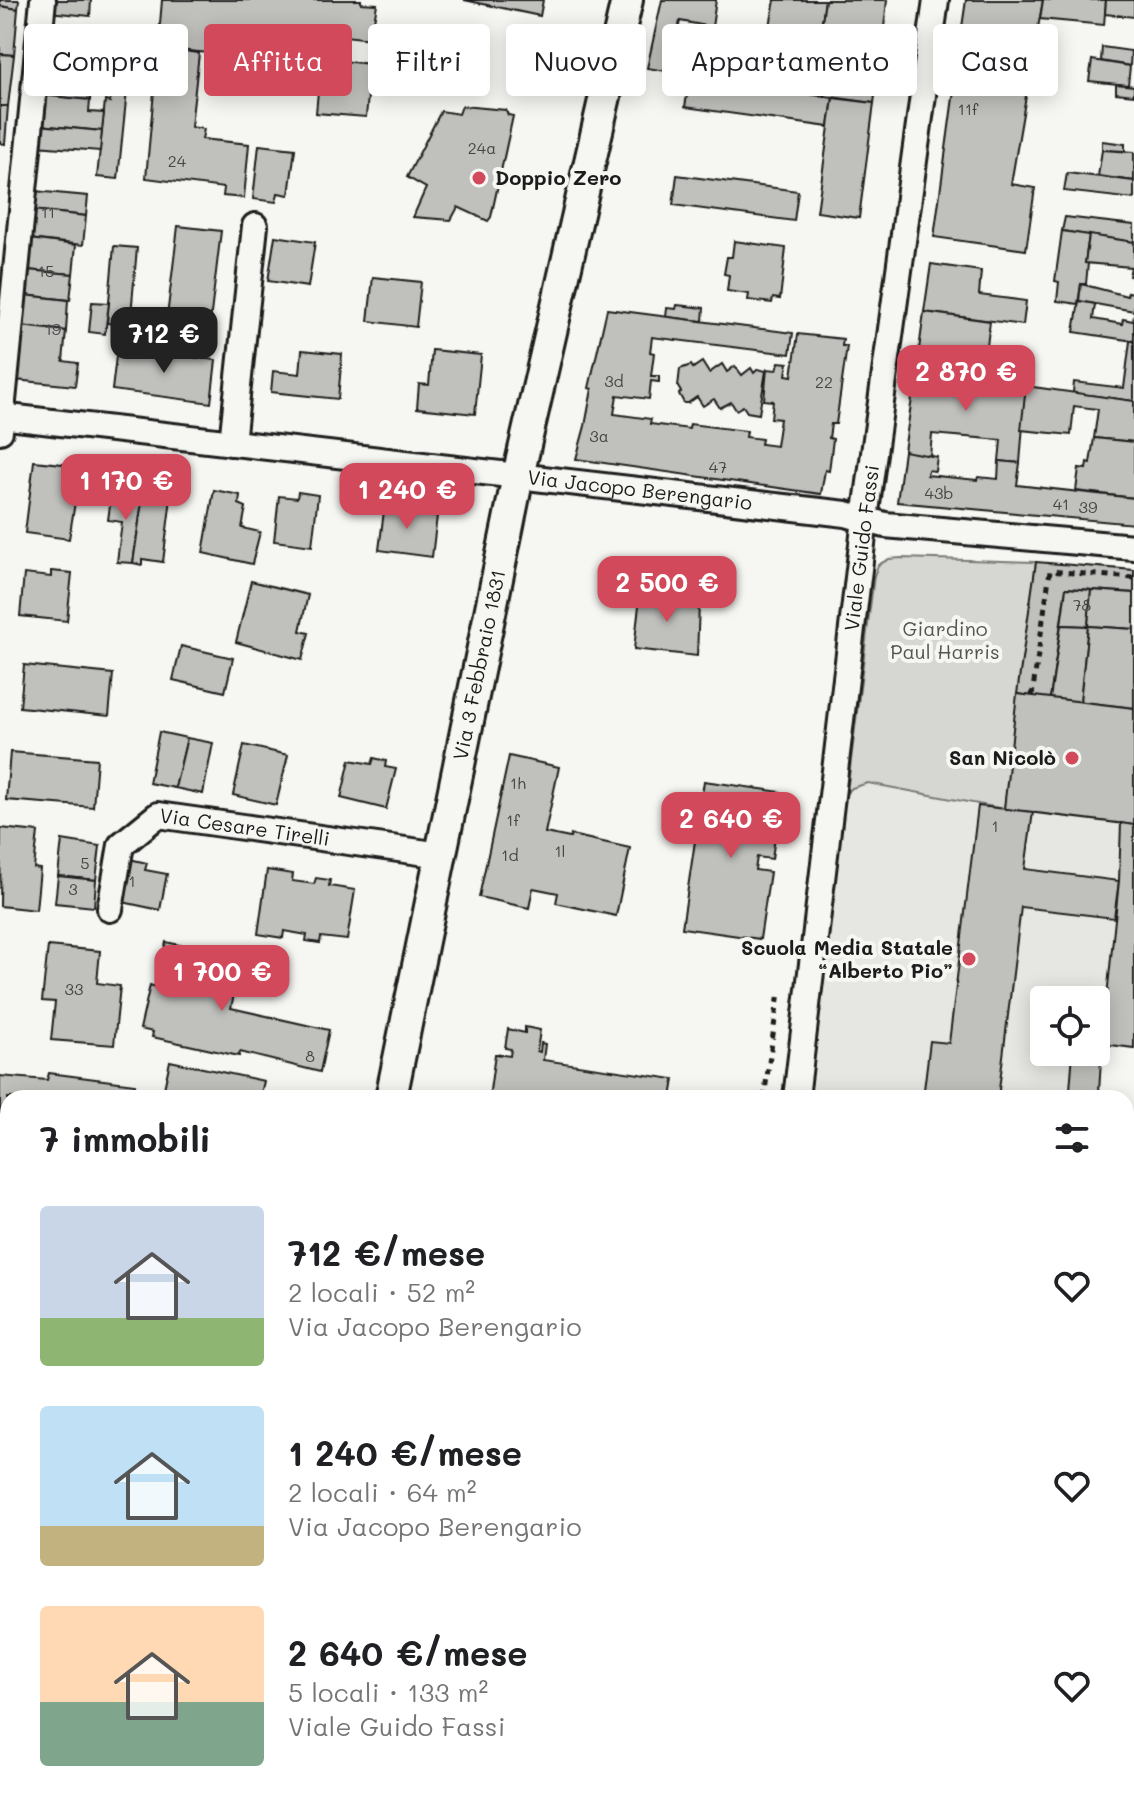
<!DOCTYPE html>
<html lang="it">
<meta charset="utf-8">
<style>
:root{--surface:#fff;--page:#f2f2f2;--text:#202124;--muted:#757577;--accent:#d1495b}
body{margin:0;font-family:Mali,sans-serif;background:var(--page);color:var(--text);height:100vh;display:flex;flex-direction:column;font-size:30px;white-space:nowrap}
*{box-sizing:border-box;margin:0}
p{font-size:26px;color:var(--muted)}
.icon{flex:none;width:44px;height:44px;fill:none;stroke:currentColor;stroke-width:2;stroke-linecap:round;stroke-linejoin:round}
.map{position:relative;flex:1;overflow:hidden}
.side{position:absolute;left:0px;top:1090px;width:1134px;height:714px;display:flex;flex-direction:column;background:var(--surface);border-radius:24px 24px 0 0;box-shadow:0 4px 20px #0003}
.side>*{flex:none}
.guide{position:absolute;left:24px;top:24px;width:1086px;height:72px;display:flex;gap:16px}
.buttons{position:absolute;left:1030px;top:986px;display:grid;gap:16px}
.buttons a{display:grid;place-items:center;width:80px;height:80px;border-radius:8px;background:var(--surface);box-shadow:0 4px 20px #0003;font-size:40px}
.price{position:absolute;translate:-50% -68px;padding:0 18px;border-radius:16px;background:var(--accent);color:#fff;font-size:26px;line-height:52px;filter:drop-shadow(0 2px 4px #0008)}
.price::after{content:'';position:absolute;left:50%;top:48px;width:24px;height:18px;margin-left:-12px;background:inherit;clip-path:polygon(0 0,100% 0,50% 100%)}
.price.selected{background:#222;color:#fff}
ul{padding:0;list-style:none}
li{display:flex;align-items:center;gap:24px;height:200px;padding:0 40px}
li span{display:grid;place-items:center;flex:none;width:224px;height:160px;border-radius:8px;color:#555}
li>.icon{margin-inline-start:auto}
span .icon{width:96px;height:96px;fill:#fffc;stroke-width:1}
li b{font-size:34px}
h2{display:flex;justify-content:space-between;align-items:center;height:96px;padding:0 40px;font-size:34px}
.chip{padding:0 28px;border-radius:8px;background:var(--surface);box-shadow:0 4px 20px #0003;font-size:28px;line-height:72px}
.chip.selected{background:var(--accent);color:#fff}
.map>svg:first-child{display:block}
.built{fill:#e6e6e2;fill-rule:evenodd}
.green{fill:#d6d6d2;stroke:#797977;stroke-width:2}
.building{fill:#c0c0bd;stroke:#1c1c1c;stroke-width:2}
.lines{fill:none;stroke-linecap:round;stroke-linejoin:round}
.minor-casing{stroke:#1c1c1c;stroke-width:30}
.tertiary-casing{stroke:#1c1c1c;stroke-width:36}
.path{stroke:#1c1c1c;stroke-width:5;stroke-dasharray:6 6;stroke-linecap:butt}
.minor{stroke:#f6f6f2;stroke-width:24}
.tertiary{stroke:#f6f6f2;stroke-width:30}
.poi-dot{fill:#d1495b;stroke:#f6f6f2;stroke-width:3}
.labels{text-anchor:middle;stroke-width:8;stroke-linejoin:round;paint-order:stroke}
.number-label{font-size:16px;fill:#454544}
.poi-label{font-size:20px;font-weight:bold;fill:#1c1c1c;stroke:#f6f6f2;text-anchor:end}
.street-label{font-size:20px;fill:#1c1c1c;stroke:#f6f6f2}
.park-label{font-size:20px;fill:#545453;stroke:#f6f6f2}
</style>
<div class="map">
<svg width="1134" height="1803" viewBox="0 0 1134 1803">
<rect width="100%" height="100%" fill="#f6f6f2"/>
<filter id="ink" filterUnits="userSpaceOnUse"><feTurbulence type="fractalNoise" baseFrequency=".0125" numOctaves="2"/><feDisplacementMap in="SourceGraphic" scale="16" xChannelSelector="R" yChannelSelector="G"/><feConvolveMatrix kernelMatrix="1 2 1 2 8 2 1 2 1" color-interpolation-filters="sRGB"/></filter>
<g filter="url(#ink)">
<!-- built -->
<path class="built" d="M868,783l110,23 143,17 -2,58 -23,217h-284l35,-305 5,-5zM1044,1000h52v52h-52z"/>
<!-- green -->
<g class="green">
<path d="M901,558l135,4 -32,247 -136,-26 -16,5 -5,5 27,-217 4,-11 11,-6z"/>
<path d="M1126,1216l8,1v187h-8z"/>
<path d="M1126,1626h8v177h-93v-7h85z"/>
<path d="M0,1741h8v55h717v7h-725z"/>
</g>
<!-- building -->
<g class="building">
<path d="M0,0h19l-1,9 -18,-3z"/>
<path d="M49,0h42l-1,16 -42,-4z"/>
<path d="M162,0h199v3l16,1 -6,35 -26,-3 -1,5 -16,-2 -1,9 -43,-5 2,-8 -63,-6 -4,25 -61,-6z"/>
<path d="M464,0h79l-3,16z"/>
<path d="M662,0h54l-4,27 -32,-6 -6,28 136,23 -1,11h7l1,-5 9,1 -2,17 -177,-28z"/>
<path d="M775,0h50l-4,29 -15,-2 -1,9 -36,-5z"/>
<path d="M825,0h62l-4,37 -62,-8z"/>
<path d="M966,0h77l-14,78 -7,-1 4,-27 -66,-9z"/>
<path d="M1043,0h63l-2,25 -64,-6z"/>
<path d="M1106,0h28v17l-29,-3z"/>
<path d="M0,6l18,3 -4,46 -14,-1z"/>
<path d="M825,29l58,8 -9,66 -50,-7 6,-46 -17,-2 2,-13 9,1z"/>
<path d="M395,31l38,5 5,8 -6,39 -44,-6z"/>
<path d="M46,33l50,5 -3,31 -50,-5z"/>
<path d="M116,40l16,1 -14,138 -21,-2 8,-76 5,1z"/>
<path d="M1102,47l29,4 -1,15 -29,-5z"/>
<path d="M158,48l41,5 -8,74 13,2 -2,10 47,5 -5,54 -21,-2 1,-8 -78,-10z"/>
<path d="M1034,52l14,2 -2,15 -15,-1z"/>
<path d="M0,54l14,1 -6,51h-8z"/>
<path d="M321,59l50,5 -5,53 -50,-4z"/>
<path d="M1092,60l38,6 -2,19 -39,-4z"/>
<path d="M43,64l50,5 -3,31 -50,-5z"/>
<path d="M957,68l72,10 -18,106 24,4 -9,62 -92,-13z"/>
<path d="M690,75l143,23 -4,29 -144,-20z"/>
<path d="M1116,84l18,2v9l-18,-2z"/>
<path d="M40,95l50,5 -1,12 15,1 -2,18 -64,-6z"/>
<path d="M833,98l41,5 -15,115 -42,-6z"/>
<path d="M0,106h8l-3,38 -5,-1z"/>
<path d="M462,106l44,4 2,5 5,1 -22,101 -3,4 -30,-14 -7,13 -38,-3 13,-29 -19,-11 34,-66 18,3z"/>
<path d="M38,125l64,6 -2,20 -64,-5z"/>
<path d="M1102,141l23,3v7l-23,-1z"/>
<path d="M259,145l36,4 -6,46 -11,-2 -2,9 -23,-3z"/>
<path d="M1102,150l32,2v29l-36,-5z"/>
<path d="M1067,173l67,8v18l-70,-8z"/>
<path d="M677,175l121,16 -4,30 -121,-16z"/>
<path d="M34,191l54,5 -2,20 -54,-6z"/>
<path d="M32,210l54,6 -3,29 -54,-6z"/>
<path d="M1065,217l69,8v17l-72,-11z"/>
<path d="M178,226l43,5 -12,99 -43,-5z"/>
<path d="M1062,231l27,4 -4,28h3l-2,21h-5l-3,20 -21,-3 2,-19 -4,-1z"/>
<path d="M1089,235l45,7v35l-5,-1 2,-9 -46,-4z"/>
<path d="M275,236l40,6 -7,45 -40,-6z"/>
<path d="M29,239l47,6 -3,29 -47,-4z"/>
<path d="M734,241l52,7 -6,51 -7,-1 -1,5 -24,-3 1,-6 -22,-3 2,-16 -5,-1 3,-17h5z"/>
<path d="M114,246l23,2 -7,78 -23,-3z"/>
<path d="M931,264l50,7 -2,24 47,6 -3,24 -99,-13z"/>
<path d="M26,270l47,4 -3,26 -46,-5z"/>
<path d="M373,277l48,5 -5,45 -48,-6z"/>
<path d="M1081,284l46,12 1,-4 6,1v18l-55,-10z"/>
<path d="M24,295l44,5 -2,31 -46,-5z"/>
<path d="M1079,301l16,3 -2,15 29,5 1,-5 10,2 1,-7v27l-60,-9z"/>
<path d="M92,302l17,1 -4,31 -16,-2z"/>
<path d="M677,305l27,3 -1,13 -37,-4 1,-9 9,1z"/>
<path d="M607,309l186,24 -3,21 -138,-17 -2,15 4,1 -3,23h8v6l-8,-1 -2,18 -32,-4 -3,19 37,5 -1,5 39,5 1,-5 57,7 -1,6 16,2 -1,5 15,2 4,-27 -9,-1 2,-17 -9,-1 3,-31 10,1 2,-8 9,1 -2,12 6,1 6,-42 45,5 -1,7h5l-11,78h-5l-2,14 4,1 -4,32 -4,-1 -4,24 -245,-35 9,-33 7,-37 -3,-1z"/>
<path d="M924,312l66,9 -4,33 -12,-2 -3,27 -55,-7z"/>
<path d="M20,326l46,5 -3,30 15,2 -3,23 -60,-6z"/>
<path d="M1130,341h4v60l-61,-8 1,-11 50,6z"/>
<path d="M117,348l99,12 -5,43 -99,-13z"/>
<path d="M302,350l40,4 -4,45 -67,-7 2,-21 27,3z"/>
<path d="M432,350l49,5 -6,59 -58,-6 2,-24 10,1z"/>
<path d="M702,362l7,11 13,-9 5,8 8,-6 7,9 9,-7 3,5 4,-4 8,2 -7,43 -12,-2 -4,-6 -7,4 -5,-8 -11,6 -6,-9 -11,7 -6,-9 -9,6h-4l-5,-9 2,-2 -3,-5 2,-18 11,-4 2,3z"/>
<path d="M916,372l110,14 -6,77 -21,-2 2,-21 -69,-6 -2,22 -23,-2 -3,-3z"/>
<path d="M1026,386l108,15v41l-40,-4 4,-29 -24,-3 -3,29 -50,-5z"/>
<path d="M1094,438l40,4v56l-58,-7 3,-23 7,1 1,-7 3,1z"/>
<path d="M904,451l33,6 -2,14 -7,-1 -1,5 50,5 1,-3 20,2 1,-18 21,2 -3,22 117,13v26l-237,-22z"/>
<path d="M34,461l47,5 -12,73 -44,-6z"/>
<path d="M214,490l26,5 -1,9 7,3 -4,21 18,4 -8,32 -49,-11z"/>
<path d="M112,491l31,4 -10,68 -16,-1 5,-40 -14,-2z"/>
<path d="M298,492l20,3 -6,51 -38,-5 5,-45 18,2z"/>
<path d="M143,495l28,3 -8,64 -21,-3v6l-9,-2z"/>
<path d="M385,503l31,4 -1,7 22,2 -5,41 -53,-7z"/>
<path d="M1036,562l98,8v23l-68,-5 -16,111 -33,-5z"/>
<path d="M51,571l21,2 -5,48 -47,-5 4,-42 27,3z"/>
<path d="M251,581l57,14 -8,36 9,2 -7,27 -66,-18z"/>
<path d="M641,588l35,5 -1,8 24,3 -2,52 -63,-7z"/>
<path d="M1066,588l25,2 -3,36 -27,-1z"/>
<path d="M1091,590l43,3v36l-46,-3z"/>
<path d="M1061,625l27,1 -8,76 -30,-3z"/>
<path d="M1088,626l46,3v79l-54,-6z"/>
<path d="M181,646l52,12 -8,34 -52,-12z"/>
<path d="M24,665l89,9 -4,42 -89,-9z"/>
<path d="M1017,694l117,14v117l-130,-16z"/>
<path d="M159,732l28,6 -12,50 -26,-5z"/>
<path d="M187,738l26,5 -10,51 -28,-6z"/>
<path d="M244,745l44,10 -12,50 -43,-10z"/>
<path d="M10,752l87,7 -4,48 -87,-7z"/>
<path d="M509,756l50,11 -14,66 25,5 1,-3 59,13 -14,68 -60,-13 2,-10 -25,-5 -4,20 -50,-11z"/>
<path d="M374,758l12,3 -1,6 11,2 -10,40 -45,-11 9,-38 22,4z"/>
<path d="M704,781l77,11 -9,67 -15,-2 -2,13 15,2 -10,67 -78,-11z"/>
<path d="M978,806l55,6 -8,57 94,12 -5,37 -93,-11 -23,191h-75l7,-57 19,2z"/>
<path d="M1121,823l13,2v223l-32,-4 17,-163z"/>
<path d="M1,828l37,4 -4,36 6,1 -4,41 -36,-4z"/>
<path d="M62,840l38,6 -4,34 -38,-4z"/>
<path d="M125,858l22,5 -2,7 22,4 -7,36 -47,-10z"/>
<path d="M267,870l26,4 -1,7 22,3 2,-6 14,2 -1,6 26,4 -8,50 -26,-3 -1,6 -14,-2 1,-6 -23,-4 -1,7 -25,-4z"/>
<path d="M58,876l38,4 -2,27 -39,-4z"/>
<path d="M166,942l76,17 -11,49 98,22 -9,42 -80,-20 -1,4 -87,-19 1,-5 -13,-3 10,-44 6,2z"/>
<path d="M48,946l52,5 -3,32 23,3 -6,59 -63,-5 4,-38 -13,-1z"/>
<path d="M525,1027l15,3 -3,21 3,1 1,-9 4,1 -2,16 131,19 -3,19h-182l6,-44 15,2 1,-7 -6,-1 3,-19 17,4z"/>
<path d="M1096,1044h6l-3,48 -29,-2 3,-38h23z"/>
<path d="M170,1061l94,20 -4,17h-98z"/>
<path d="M49,1073l86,11 -2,14h-125v267l-8,-1v-288l47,4z"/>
<rect x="0" y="1759" width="8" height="20"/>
<rect x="833" y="1796" width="197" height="7"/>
</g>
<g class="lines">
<!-- minor casing -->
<g class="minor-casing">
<g id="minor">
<path id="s1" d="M0,416l846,98 39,11 249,22"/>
<path d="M0,431l43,-431"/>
<path d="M232,443l23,-217"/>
<path id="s2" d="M110,909l11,-64 37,-30 283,40"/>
<path id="s3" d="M796,1098l69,-579 71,-519"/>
<path d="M759,1796v7"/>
</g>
</g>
<!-- tertiary casing -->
<g class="tertiary-casing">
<g id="tertiary">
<path id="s4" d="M391,1098l127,-622 109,-476"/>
<path d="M0,1412h8"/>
<path d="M1126,1440h8"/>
</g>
</g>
<!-- path -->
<g class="path">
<path d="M1032,696l18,-125 84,7"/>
<path d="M764,1098l15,-106"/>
<path d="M607,1796l6,7"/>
<path d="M726,1803v-7"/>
<path d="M790,1803v-7"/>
<path d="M1050,1803v-7"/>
</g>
<!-- minor -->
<use href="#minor" class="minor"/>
<!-- tertiary -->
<use href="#tertiary" class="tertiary"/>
</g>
</g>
<!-- markers -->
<g class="poi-dot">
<circle cx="479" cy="178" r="8"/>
<circle cx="1072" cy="758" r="8"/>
<circle cx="969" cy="959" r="8"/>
</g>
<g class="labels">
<!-- number labels -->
<g class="number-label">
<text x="968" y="115">11f</text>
<text x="482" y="154">24a</text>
<text x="177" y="167">24</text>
<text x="48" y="218">11</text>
<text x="46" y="277">15</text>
<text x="53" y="335">19</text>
<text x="614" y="387">3d</text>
<text x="824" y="388">22</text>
<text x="599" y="442">3a</text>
<text x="718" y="473">47</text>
<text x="939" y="499">43b</text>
<text x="1061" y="510">41</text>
<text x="1088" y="513">39</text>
<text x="1082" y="611">78</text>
<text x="518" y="789">1h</text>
<text x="513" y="826">1f</text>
<text x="995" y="832">1</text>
<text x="560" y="857">1l</text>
<text x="510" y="861">1d</text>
<text x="85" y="869">5</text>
<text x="132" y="887">1</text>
<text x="73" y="895">3</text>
<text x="74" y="995">33</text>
<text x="310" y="1062">8</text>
</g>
<!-- poi labels -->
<g class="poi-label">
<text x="495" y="185" text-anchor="start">Doppio Zero</text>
<text x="1056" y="765">San Nicolò</text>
<text x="953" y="955">Scuola Media Statale<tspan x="953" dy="23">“Alberto Pio”</tspan></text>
</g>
<!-- street labels -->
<g class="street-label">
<text dy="7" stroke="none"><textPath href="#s1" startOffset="644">Via Jacopo Berengario</textPath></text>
<text dy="7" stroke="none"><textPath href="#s3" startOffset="554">Viale Guido Fassi</textPath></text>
<text dy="7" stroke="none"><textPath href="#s4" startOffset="442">Via 3 Febbraio 1831</textPath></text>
<text dy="7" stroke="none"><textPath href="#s2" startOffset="200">Via Cesare Tirelli</textPath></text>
</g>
<!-- park labels -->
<g class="park-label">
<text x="945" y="636">Giardino<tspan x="945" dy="23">Paul Harris</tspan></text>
</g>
</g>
</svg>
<div class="buttons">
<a><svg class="icon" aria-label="locate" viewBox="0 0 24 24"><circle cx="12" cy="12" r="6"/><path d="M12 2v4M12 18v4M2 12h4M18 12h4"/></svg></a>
</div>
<b class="price selected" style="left:164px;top:375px">712 €</b>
<b class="price" style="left:966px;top:413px">2 870 €</b>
<b class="price" style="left:126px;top:522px">1 170 €</b>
<b class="price" style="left:407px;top:531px">1 240 €</b>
<b class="price" style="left:667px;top:624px">2 500 €</b>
<b class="price" style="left:731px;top:860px">2 640 €</b>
<b class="price" style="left:222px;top:1013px">1 700 €</b>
<div class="guide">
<a class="chip">Compra</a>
<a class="chip selected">Affitta</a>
<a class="chip">Filtri</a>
<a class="chip">Nuovo</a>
<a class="chip">Appartamento</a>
<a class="chip">Casa</a>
</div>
<section class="side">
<h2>7 immobili<svg class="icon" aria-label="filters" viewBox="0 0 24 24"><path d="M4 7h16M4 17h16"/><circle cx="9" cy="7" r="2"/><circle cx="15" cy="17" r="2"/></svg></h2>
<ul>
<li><span style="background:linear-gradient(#c9d6e8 70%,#8fb573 0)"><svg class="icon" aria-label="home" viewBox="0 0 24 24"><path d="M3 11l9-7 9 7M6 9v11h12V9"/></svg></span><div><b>712 €/mese</b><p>2 locali · 52 m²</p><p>Via Jacopo Berengario</p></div><svg class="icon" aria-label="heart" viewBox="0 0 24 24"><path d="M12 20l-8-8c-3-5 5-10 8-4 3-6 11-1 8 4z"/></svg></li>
<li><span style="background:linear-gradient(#bfe0f5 75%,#c2b280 0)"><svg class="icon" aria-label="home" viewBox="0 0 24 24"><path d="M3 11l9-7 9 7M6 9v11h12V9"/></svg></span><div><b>1 240 €/mese</b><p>2 locali · 64 m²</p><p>Via Jacopo Berengario</p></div><svg class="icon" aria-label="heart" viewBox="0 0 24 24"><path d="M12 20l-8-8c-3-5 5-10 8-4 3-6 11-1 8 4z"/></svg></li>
<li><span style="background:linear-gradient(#ffd9b3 60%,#7fa58c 0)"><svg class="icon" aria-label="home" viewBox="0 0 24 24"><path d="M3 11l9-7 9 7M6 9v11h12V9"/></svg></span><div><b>2 640 €/mese</b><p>5 locali · 133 m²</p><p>Viale Guido Fassi</p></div><svg class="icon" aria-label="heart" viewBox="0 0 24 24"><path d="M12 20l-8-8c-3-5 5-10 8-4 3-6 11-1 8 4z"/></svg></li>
</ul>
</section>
</div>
